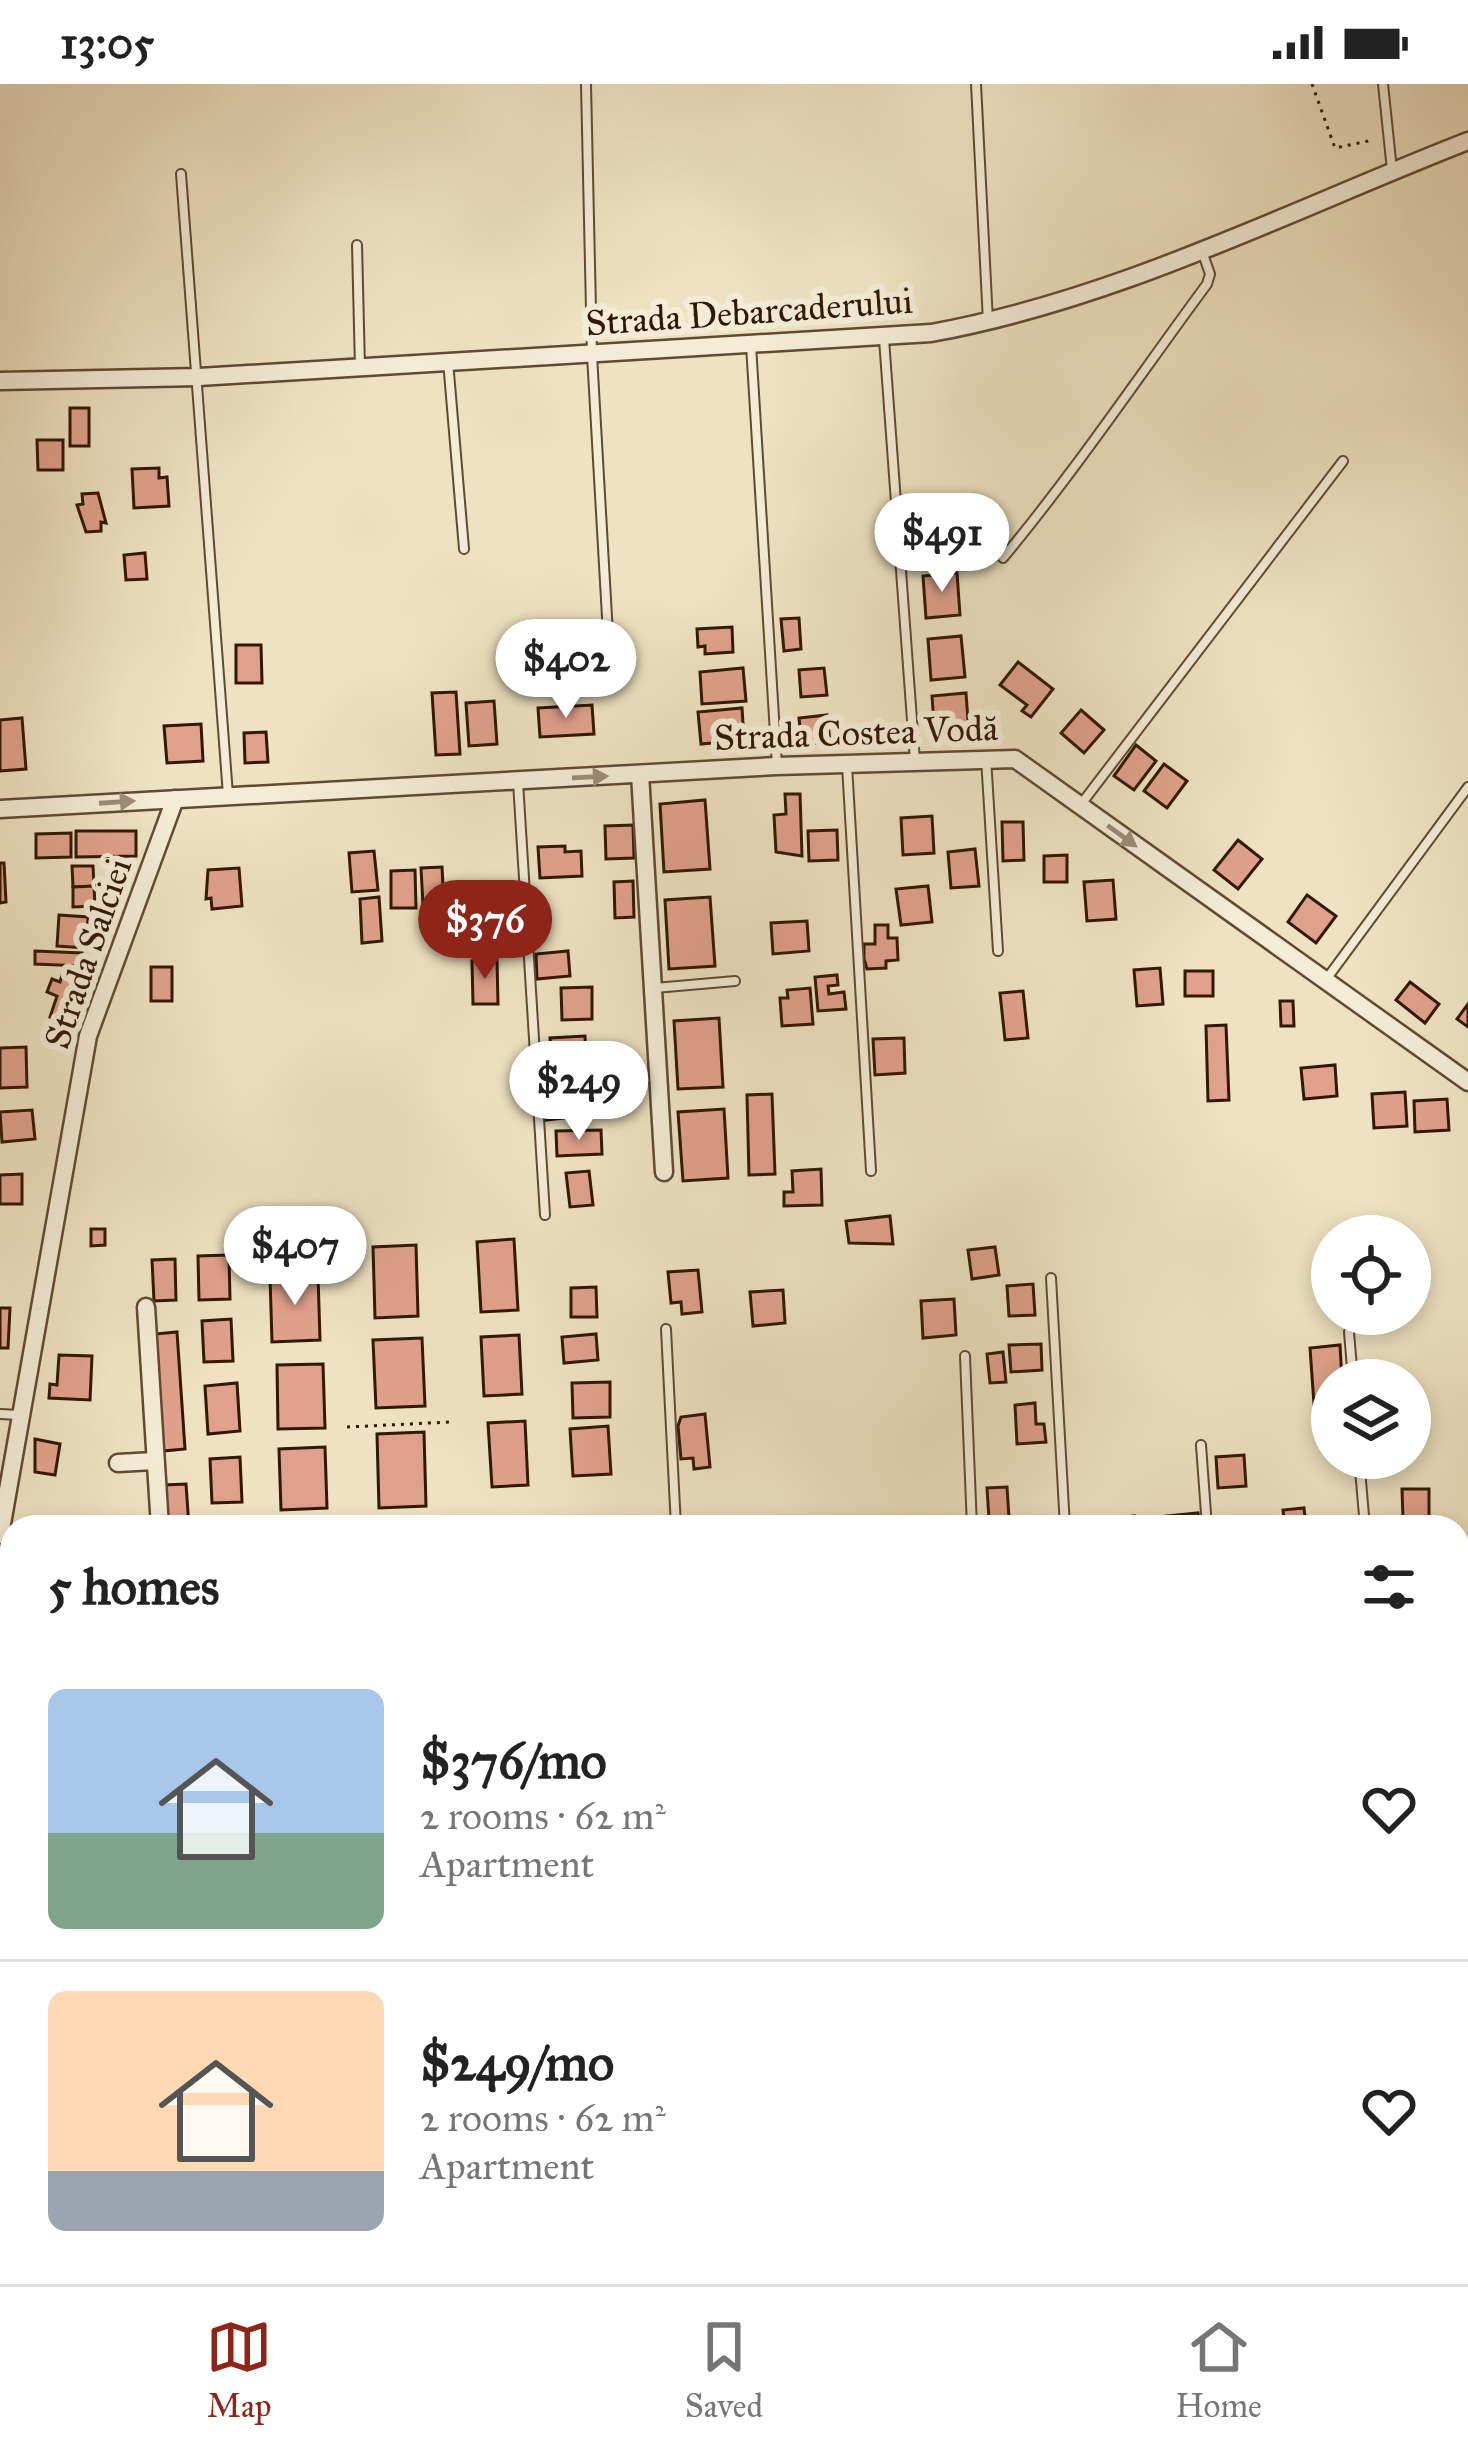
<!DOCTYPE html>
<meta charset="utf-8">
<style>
:root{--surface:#fff;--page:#f6f6f6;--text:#222;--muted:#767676;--line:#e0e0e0;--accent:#8f2418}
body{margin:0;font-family:"IM FELL Great Primer",serif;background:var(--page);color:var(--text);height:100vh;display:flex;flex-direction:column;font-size:45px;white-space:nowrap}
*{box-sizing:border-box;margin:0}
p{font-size:39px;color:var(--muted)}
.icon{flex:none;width:66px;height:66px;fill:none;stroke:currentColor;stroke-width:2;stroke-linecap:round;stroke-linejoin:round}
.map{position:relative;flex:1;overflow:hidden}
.side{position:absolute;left:0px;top:1431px;width:1470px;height:771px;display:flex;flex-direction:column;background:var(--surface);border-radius:36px 36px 0 0;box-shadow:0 6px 18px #0003}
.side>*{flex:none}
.controls{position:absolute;left:1311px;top:1131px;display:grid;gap:24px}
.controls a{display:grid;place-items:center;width:120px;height:120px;border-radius:50%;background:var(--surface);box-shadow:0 6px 18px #0003;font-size:60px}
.price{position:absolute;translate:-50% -102px;padding:0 27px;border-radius:42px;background:#fff;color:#222;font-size:39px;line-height:78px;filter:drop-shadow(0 3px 6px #0008)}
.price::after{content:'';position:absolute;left:50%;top:72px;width:36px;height:27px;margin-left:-18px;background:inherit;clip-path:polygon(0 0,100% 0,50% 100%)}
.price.selected{background:var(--accent);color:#fff}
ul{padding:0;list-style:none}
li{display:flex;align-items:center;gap:36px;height:300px;padding:0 48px}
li+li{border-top:3px solid var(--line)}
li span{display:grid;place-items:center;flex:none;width:336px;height:240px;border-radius:18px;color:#555}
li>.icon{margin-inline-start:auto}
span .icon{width:144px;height:144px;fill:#fffc;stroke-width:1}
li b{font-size:51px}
h2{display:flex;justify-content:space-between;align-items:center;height:144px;padding:0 48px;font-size:51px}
.status{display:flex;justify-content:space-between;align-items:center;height:84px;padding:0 60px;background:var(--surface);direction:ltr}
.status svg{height:33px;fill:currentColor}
.tabs{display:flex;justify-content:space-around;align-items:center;height:168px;border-top:3px solid var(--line);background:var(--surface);font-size:33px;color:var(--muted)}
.tabs a{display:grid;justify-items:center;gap:6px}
.tabs .selected{color:var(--accent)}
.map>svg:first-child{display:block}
.building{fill:#e0a18c;stroke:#321702;stroke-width:3}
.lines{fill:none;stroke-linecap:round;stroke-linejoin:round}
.lane-casing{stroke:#614a32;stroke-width:12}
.street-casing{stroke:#614a32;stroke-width:21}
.secondary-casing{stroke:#321702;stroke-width:28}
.path{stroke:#321702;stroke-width:3;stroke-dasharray:3 6;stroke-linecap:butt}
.lane{stroke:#f4ecd7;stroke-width:8}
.street{stroke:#f4ecd7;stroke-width:16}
.secondary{stroke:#f4ecd7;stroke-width:24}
.oneway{fill:#9d8c77}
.labels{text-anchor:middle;stroke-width:12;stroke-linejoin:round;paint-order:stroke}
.street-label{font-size:36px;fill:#321702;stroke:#f4ecd7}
</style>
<div class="status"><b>13:05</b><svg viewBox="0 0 49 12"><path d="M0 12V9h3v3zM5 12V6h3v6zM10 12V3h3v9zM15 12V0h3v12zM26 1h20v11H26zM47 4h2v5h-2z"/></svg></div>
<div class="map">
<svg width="1468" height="2200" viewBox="0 0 1468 2200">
<rect width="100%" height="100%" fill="#eee2c2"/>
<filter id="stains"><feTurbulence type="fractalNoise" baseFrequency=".00167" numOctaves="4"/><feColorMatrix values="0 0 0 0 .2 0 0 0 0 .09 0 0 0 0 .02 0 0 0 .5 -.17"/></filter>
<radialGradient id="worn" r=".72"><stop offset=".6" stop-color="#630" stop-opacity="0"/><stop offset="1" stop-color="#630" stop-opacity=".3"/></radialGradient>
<!-- building -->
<g class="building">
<rect x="70" y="324" width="19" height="38"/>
<path d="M37,356h26v30h-25z"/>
<path d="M159,384v10l8,-1 2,29 -35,2 -2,-39z"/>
<path d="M98,409l8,30 -5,-1v9l-15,1 -9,-27 6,-1 -1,-10z"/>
<path d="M145,469l2,26 -21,1 -2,-25z"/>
<path d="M957,489l3,42 -34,3 -3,-42z"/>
<path d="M799,534l2,31 -17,2 -3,-32z"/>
<path d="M732,543l1,25 -28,2v-8l-7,1 -1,-18z"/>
<path d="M961,552l4,41 -34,3 -3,-41z"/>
<path d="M236,561h25l1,38h-26z"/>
<path d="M1018,578l35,27 -22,28 -9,-6 5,-6 -27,-20z"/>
<path d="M743,584l3,33 -44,3 -2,-32z"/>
<path d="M824,584l3,27 -26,2 -2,-27z"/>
<path d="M456,608l4,62 -24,1 -4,-62z"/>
<path d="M966,609l3,42 -34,3 -3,-42z"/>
<path d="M494,617l3,43 -28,2 -3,-43z"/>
<path d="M592,621l2,29 -54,3 -2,-29z"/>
<path d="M742,624l2,32 -43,4 -3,-32z"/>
<path d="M1081,626l23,20 -20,23 -23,-20z"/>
<path d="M827,631l3,27 -28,3 -3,-27z"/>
<path d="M22,634l4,51 -26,2v-51z"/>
<path d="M201,640l2,37 -36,2 -3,-37z"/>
<path d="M266,648l2,30 -23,1 -1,-30z"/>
<path d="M1136,661l20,16 -22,29 -20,-14z"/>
<path d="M1164,680l23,17 -20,27 -23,-17z"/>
<path d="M785,710h15l2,62 -26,-4 -2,-37 12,-1z"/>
<path d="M705,716l5,69 -46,3 -4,-68z"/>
<path d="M932,732l2,37 -31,2 -2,-37z"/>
<path d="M1002,738h21l1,38 -21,1z"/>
<path d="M633,741l1,33 -28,1 -1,-33z"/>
<path d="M837,746l1,30 -29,1 -1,-30z"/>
<path d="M76,747h60v25l-60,1z"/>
<path d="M71,749v24l-35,1v-24z"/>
<path d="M1238,756l24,19 -24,30 -24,-19z"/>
<path d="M565,762v6l16,-1 1,25 -42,2 -2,-31z"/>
<path d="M975,765l4,37 -28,2 -3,-36z"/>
<path d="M374,767l4,39 -26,2 -3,-39z"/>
<path d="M1067,771v27h-23v-26z"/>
<path d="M0,779h4l2,39 -6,1z"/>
<path d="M72,782h21l1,20 -21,1z"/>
<path d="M442,783l2,37 -21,1 -2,-37z"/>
<path d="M239,784l3,38 -30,3 -1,-11 -5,1 2,-29z"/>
<path d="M415,786l1,38h-25v-37z"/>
<path d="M1113,796l3,39 -29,2 -3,-39z"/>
<path d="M633,797l1,36 -19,1 -1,-36z"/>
<path d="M94,802l1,20 -22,1v-20z"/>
<path d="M928,802l4,36 -31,3 -5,-36z"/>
<path d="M1307,811l29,21 -20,27 -28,-21z"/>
<path d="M379,813l3,44 -20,2 -2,-44z"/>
<path d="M710,813l5,69 -46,3 -4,-69z"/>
<path d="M59,831l29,2 -2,31 -29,-2z"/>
<path d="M807,837l2,30 -36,3 -2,-31z"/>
<path d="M875,841h13v13h9l1,22 -12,1v7l-19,1 -3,-10v-15h11z"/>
<path d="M35,867l47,2v13l-47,-2z"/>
<path d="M568,867l2,25 -33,3 -1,-25z"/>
<path d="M497,876l1,44h-25l-1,-43z"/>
<rect x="151" y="883" width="21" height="34"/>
<path d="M1160,884l3,36 -26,2 -3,-36z"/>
<rect x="1185" y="887" width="28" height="25"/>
<path d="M62,891l23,8 -14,42 -21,-8 7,-21 -10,-4 5,-13 8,3z"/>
<path d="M837,891l1,10 -10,1 1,8 15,-2 2,17 -28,2 -3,-34z"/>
<path d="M1410,898l29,22 -14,19 -29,-23z"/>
<path d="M592,903v32l-30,1 -1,-32z"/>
<path d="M810,904l3,36 -31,2 -2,-28h8l-1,-8z"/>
<path d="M1023,907l5,47 -23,2 -5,-47z"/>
<path d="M1280,917h13l1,25h-13z"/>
<path d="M1468,920v23l-11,-8z"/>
<path d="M719,934l4,69 -45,2 -4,-68z"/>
<path d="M1226,941l3,75 -21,1 -2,-75z"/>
<path d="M585,952l1,29 -34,2 -2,-29z"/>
<path d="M904,954l1,35 -30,2 -2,-36z"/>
<path d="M26,963l1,40 -27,1v-40z"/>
<path d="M1335,981l2,31 -33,3 -3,-31z"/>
<path d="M570,1005l3,28 -27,3 -3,-29z"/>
<path d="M1405,1008l2,34 -33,2 -2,-34z"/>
<path d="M772,1010l3,80 -26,1 -2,-80z"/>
<path d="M1447,1015l2,31 -34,2 -1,-31z"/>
<path d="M724,1025l4,69 -45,3 -5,-69z"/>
<path d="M32,1026l3,29 -33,3 -2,-30z"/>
<path d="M601,1046l1,24 -45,2 -1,-25z"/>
<path d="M821,1085l1,36 -38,1v-14h9l-1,-21z"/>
<path d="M589,1087l4,34 -23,2 -4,-34z"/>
<path d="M22,1090v30h-22v-29z"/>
<path d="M890,1132l3,28 -44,-1 -3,-22z"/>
<path d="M91,1145h14v16l-14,1z"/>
<path d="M514,1155l4,71 -37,2 -4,-70z"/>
<path d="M416,1161l2,71 -43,2 -2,-71z"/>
<path d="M995,1163l4,28 -27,4 -4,-29z"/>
<path d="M229,1171l1,44 -31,1 -1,-44z"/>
<path d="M175,1175l1,41 -22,1 -2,-41z"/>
<path d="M698,1186l4,42 -20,2 -1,-12 -10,1 -3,-31z"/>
<path d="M318,1191l2,65 -48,2 -2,-65z"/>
<path d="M1033,1200l2,31 -26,1 -2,-30z"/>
<path d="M596,1203l1,30h-26v-29z"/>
<path d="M783,1206l2,33 -32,3 -3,-34z"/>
<path d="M954,1215l2,36 -33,3 -2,-37z"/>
<path d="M0,1224h10l-2,40h-8z"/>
<path d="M231,1235l2,42 -29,1 -2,-41z"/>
<path d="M177,1248l8,117 -22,2 -8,-117z"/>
<path d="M596,1250l2,26 -34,3 -2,-26z"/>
<path d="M519,1251l3,59 -38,2 -3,-59z"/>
<path d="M422,1254l3,68 -49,2 -3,-68z"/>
<path d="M1041,1260l1,26 -31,2 -2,-27z"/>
<path d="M1340,1261l2,35h-10v22l-18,2 -4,-56z"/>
<path d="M1003,1268l3,30 -16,1 -3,-29z"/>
<path d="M59,1271l33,1 -2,44 -41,-2 1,-14 7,1z"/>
<path d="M323,1280l2,64 -47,1 -1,-64z"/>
<path d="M610,1298v35l-37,1 -1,-35z"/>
<path d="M237,1299l3,48 -32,3 -3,-48z"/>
<path d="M1035,1319l1,21h8l2,18 -29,2 -2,-39z"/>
<path d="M705,1330l5,53 -16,2 -1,-11 -12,1 -3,-33 3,-9z"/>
<path d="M525,1337l3,64 -36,2 -4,-64z"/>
<path d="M608,1342l3,48 -38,2 -3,-47z"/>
<path d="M424,1348l2,74 -47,2 -2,-74z"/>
<path d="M35,1355l25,5 -5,31 -20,-3z"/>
<path d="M325,1363l2,61 -46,2 -2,-61z"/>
<path d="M1244,1371l2,31 -28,2 -2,-31z"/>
<path d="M240,1373l2,45 -30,1 -2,-44z"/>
<path d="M186,1400l3,43h-22l-3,-42z"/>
<path d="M1007,1403l2,31 -20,1 -2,-31z"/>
<path d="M1402,1405h27v30h-26z"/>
<path d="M1304,1424l2,19h-21l-2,-17z"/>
<path d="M1198,1429l2,14h-33l-1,-11z"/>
<path d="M1134,1432l1,11h-27v-8z"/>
<path d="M1102,1435v8h-24v-6z"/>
<path d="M2,1634l10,2 -3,18 -9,-1z"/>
<path d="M0,1808l12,3 -4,33 -8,-2z"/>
<path d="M0,2151l12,3 -3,28 -9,-2z"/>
<path d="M284,2190h25l-2,10 -25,-2z"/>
<path d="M428,2190h13l43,9 -58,1z"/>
<path d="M505,2190l34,4 -1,6h-34z"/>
<path d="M722,2190h35l-2,10h-35z"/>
<path d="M773,2190h32l-2,10h-31z"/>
</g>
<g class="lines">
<!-- lane casing -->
<g class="lane-casing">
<g id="lane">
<path d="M586,0l6,271 17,297"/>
<path d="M976,0l12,238"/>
<path d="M1383,0l9,86"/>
<path d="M181,90l47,621"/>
<path d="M357,161l3,123"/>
<path d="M884,255l31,422"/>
<path d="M751,261l26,421"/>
<path d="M448,277l16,188"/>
<path d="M1003,474c73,-88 136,-182 204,-274l3,-10 -7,-20"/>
<path d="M986,674l12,193"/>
<path d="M847,681l24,406"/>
<path d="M518,698l27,433"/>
<path d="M1082,719l261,-342"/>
<path d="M1325,897l143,-194"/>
<path d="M655,904l80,-7"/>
<path d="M1051,1194l14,249"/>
<path d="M666,1245l10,198"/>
<path d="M1349,1248l4,48"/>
<path d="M965,1272l7,171"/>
<path d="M0,1330l19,1"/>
<path d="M1201,1361l6,82"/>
<path d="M1359,1374l6,69"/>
<path d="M1467,1972l1,-39"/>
<path d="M218,2200l2,-10"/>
<path d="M260,2200l2,-10"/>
<path d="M390,2200l2,-10"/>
<path d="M820,2200l2,-10"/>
<path d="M916,2200l3,-10"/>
<path d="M1024,2200l2,-10"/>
<path d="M1102,2200l2,-10"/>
<path d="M1187,2200l2,-10"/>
<path d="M1240,2200l1,-10"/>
</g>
</g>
<!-- street casing -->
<g class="street-casing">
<g id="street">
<path d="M0,297l199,-4 732,-44c188,-34 360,-123 537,-192"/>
<path d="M640,690l24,398"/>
<path d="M0,725l777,-43 238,-7 453,323"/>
<path d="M146,1223l14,220"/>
<path d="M118,1379l36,-2"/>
<path d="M0,1451l88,-499 87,-237"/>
<path d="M1458,1984l10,-12"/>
<path d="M1458,2098l10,2"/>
<path d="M1297,2190l32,10"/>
<path d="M34,2200l2,-10"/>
<path d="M561,2200l2,-10"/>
<path d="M708,2200l2,-10"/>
<path d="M1266,2200l9,-10"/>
</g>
</g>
<!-- secondary casing -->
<g class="secondary-casing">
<g id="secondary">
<path d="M1458,1504l10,-2"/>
<path d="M0,1608l12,-1"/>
</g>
</g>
<!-- path -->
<g class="path">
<path d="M1312,0l23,64 38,-8"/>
<path d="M347,1343l103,-5"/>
</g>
<!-- lane -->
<use href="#lane" class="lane"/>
<!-- street -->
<use href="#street" class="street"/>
<!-- secondary -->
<use href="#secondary" class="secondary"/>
</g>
<!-- one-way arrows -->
<defs><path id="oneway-solid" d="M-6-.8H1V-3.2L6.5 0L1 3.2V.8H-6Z" transform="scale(3)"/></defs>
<g class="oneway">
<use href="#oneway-solid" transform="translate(590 693) rotate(-3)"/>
<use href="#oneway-solid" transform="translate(117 718) rotate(-4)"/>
<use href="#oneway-solid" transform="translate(1122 752) rotate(36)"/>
</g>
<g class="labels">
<!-- street labels -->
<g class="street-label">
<text transform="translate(749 227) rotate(-4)" y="13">Strada Debarcaderului</text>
<text transform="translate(856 648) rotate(-2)" y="13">Strada Costea Vodă</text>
<text transform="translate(87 869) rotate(-71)" y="13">Strada Salciei</text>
</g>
</g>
<rect width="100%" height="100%" filter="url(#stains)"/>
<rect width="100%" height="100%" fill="url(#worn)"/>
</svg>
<div class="controls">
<a><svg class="icon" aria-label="locate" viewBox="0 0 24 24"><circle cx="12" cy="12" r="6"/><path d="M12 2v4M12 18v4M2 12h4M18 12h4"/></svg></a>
<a><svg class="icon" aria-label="layers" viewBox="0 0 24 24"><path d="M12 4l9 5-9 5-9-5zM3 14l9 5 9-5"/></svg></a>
</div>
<b class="price" style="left:942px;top:511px">$491</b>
<b class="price" style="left:566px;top:637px">$402</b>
<b class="price selected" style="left:485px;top:898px">$376</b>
<b class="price" style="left:579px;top:1059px">$249</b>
<b class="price" style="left:295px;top:1224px">$407</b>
<section class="side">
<h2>5 homes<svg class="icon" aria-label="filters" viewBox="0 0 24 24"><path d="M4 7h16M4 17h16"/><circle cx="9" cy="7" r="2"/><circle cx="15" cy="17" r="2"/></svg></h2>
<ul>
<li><span style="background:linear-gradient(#a9c7e8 60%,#7fa58c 0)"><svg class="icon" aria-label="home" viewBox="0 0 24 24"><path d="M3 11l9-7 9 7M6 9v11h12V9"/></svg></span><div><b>$376/mo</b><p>2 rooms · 62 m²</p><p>Apartment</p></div><svg class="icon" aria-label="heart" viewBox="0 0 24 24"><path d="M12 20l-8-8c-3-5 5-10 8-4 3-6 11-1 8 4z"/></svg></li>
<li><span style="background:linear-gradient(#ffd9b3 75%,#9aa5b1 0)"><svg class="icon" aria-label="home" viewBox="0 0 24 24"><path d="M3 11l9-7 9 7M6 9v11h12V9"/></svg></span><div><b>$249/mo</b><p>2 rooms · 62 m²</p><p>Apartment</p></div><svg class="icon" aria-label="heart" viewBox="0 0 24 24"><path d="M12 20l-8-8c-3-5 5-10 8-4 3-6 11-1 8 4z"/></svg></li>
</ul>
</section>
</div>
<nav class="tabs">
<a class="selected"><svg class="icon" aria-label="map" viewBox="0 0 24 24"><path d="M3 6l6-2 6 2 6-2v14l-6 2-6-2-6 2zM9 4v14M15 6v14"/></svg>Map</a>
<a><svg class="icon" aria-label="saved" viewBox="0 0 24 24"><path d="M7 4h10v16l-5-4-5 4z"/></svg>Saved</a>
<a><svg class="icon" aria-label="home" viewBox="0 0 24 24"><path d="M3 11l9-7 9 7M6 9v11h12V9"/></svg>Home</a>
</nav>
